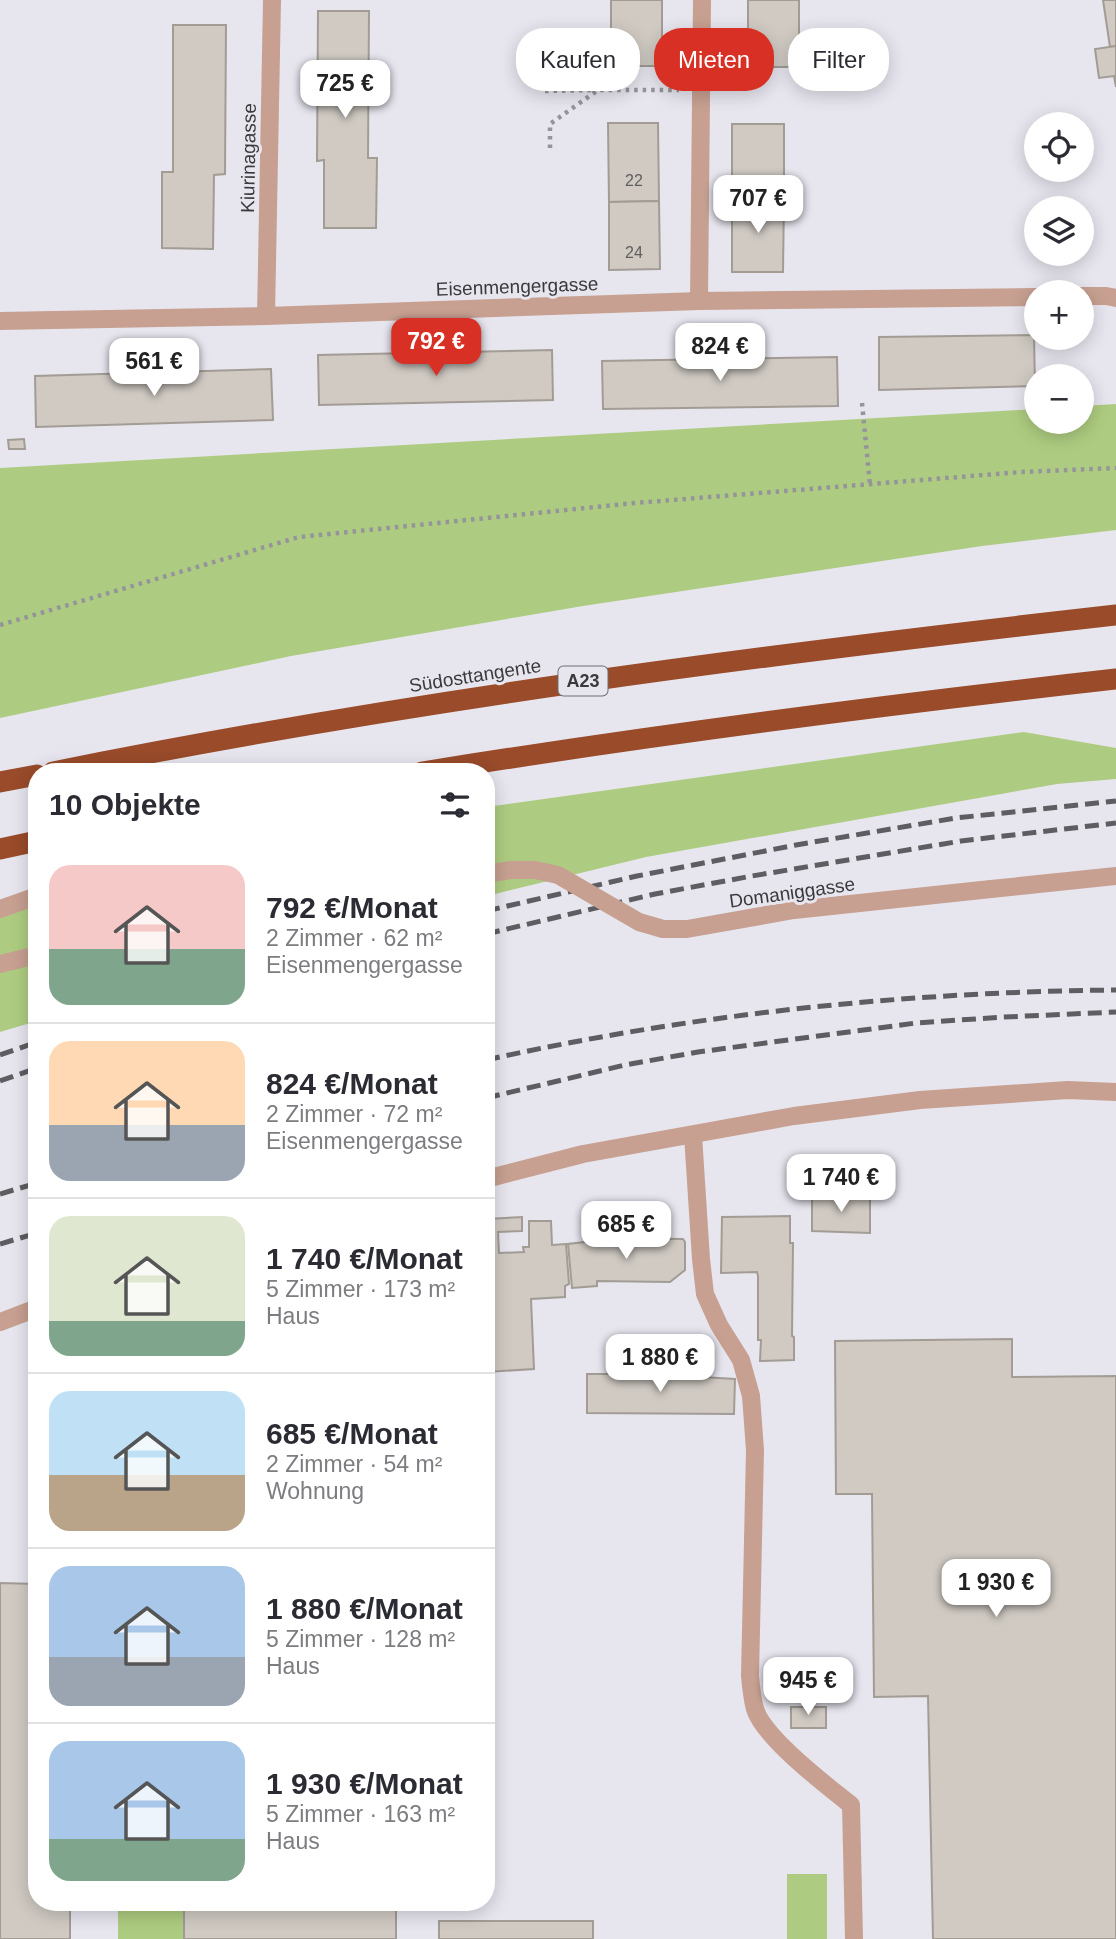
<!DOCTYPE html>
<html lang="de">
<meta charset="utf-8">
<style>
:root{--surface:#fff;--page:#f7f7f7;--text:#2b2b33;--muted:#7c7c81;--line:#e1e1e2;--accent:#d93025}
body{margin:0;font-family:Arial,sans-serif;background:var(--page);color:var(--text);height:100vh;display:flex;flex-direction:column;font-size:26px;white-space:nowrap}
*{box-sizing:border-box;margin:0}
p{font-size:23px;color:var(--muted)}
.icon{flex:none;width:38px;height:38px;fill:none;stroke:currentColor;stroke-width:2;stroke-linecap:round;stroke-linejoin:round}
.map{position:relative;flex:1;overflow:hidden}
.drawer{position:absolute;left:28px;top:763px;width:467px;height:1148px;display:flex;flex-direction:column;background:var(--surface);border-radius:28px;box-shadow:0 4px 18px #0003}
.drawer>*{flex:none}
.hud{position:absolute;left:516px;top:28px;width:494px;height:63px;display:flex;gap:14px}
.fabs{position:absolute;left:1024px;top:112px;display:grid;gap:14px}
.fabs a{display:grid;place-items:center;width:70px;height:70px;border-radius:50%;background:var(--surface);box-shadow:0 4px 18px #0003;font-size:35px}
.price{position:absolute;translate:-50% -60px;padding:0 16px;border-radius:14px;background:#fff;color:#222;font-size:23px;line-height:46px;filter:drop-shadow(0 2px 4px #0008)}
.price::after{content:'';position:absolute;left:50%;top:42px;width:21px;height:16px;margin-left:-10px;background:inherit;clip-path:polygon(0 0,100% 0,50% 100%)}
.price.current{background:var(--accent);color:#fff}
ul{padding:0;list-style:none}
li{display:flex;align-items:center;gap:21px;height:175px;padding:0 21px}
li+li{border-top:2px solid var(--line)}
li span{display:grid;place-items:center;flex:none;width:196px;height:140px;border-radius:21px;color:#555}
li>.icon{margin-inline-start:auto}
span .icon{width:84px;height:84px;fill:#fffc;stroke-width:1}
li b{font-size:30px}
h2{display:flex;justify-content:space-between;align-items:center;height:84px;padding:0 21px;font-size:30px}
.tag{padding:0 24px;border-radius:28px;background:var(--surface);box-shadow:0 4px 18px #0003;font-size:24px;line-height:63px}
.tag.current{background:var(--accent);color:#fff}
.map>svg:first-child{display:block}
.green{fill:#aecc81}
.building{fill:#d0cac3;stroke:#a29c95;stroke-width:2}
.lines{fill:none;stroke-linecap:round;stroke-linejoin:round}
.path{stroke:#95949a;stroke-width:4.5;stroke-dasharray:3.5 5;stroke-linecap:butt}
.minor{stroke:#c7a091;stroke-width:18}
.highway{stroke:#994b2a;stroke-width:21}
.rail{stroke:#5e5e62;stroke-width:5;stroke-dasharray:14 7;stroke-linecap:butt}
.minor-bridge{stroke:#c7a091;stroke-width:18}
.labels{text-anchor:middle;stroke-width:6;stroke-linejoin:round;paint-order:stroke}
.number-label{font-size:16px;fill:#605e5e}
.shield{fill:#e7e6ef;stroke:#6e6e72;stroke-width:2}
.shield-label{font-size:18px;font-weight:bold;fill:#3a3a3d}
.street-label{font-size:19px;fill:#3a3a3d;stroke:#e7e6ef}
</style>
<div class="map">
<svg width="1116" height="1939" viewBox="0 0 1116 1939">
<rect width="100%" height="100%" fill="#e7e6ef"/>
<!-- green -->
<g class="green">
<path d="M1116,404v126l-134,16 -399,60 -292,50 -291,62v-250l1036,-59v13h46v-16z"/>
<path d="M1024,732l92,16v31l-59,5 -411,73 -159,39 -1,-89z"/>
<path d="M37,903v118l-37,11v-126z"/>
<rect x="787" y="1874" width="40" height="65"/>
<rect x="118" y="1902" width="66" height="37"/>
</g>
<!-- building -->
<g class="building">
<rect x="611" y="0" width="51" height="66"/>
<rect x="748" y="0" width="51" height="67"/>
<path d="M1103,0h13v46l-6,1z"/>
<path d="M318,11h51l-1,147h9l-1,70h-52v-68l-7,1z"/>
<path d="M173,25h53l-1,149 -11,1 -1,74 -51,-1v-76h11z"/>
<path d="M1116,46v41l-2,-11 -15,2 -4,-29z"/>
<path d="M608,123h50l1,78 -50,1z"/>
<rect x="732" y="124" width="52" height="74"/>
<path d="M732,198h52l-1,74h-51z"/>
<path d="M659,201l1,68 -51,1v-68z"/>
<path d="M1034,335l1,51 -156,4v-53z"/>
<path d="M552,350l1,50 -234,5 -1,-50z"/>
<path d="M837,357l1,49 -235,3 -1,-48z"/>
<path d="M271,369l2,51 -237,7 -1,-51z"/>
<path d="M24,439l1,10h-16l-1,-9z"/>
<path d="M812,1196l58,1v36l-58,-2z"/>
<path d="M790,1216v27h3l-1,93 2,1v23l-34,1 1,-21h-3v-64l-1,-4 -36,1 1,-56z"/>
<path d="M522,1217v14l-24,1 1,21 25,-1 -1,-5h6v-26h22l1,24 14,-1 3,40 -4,2v11l-34,2 3,70 -48,3v-153z"/>
<path d="M597,1238l86,1 2,3v28l-15,12 -73,-1v5l-25,2 -4,-44 25,-3v-2z"/>
<path d="M1012,1339v38l104,-1v563h-183l-5,-243 -54,1 -2,-203h-36l-1,-153z"/>
<path d="M587,1374h114v3l34,2 -1,35 -147,-1z"/>
<path d="M0,1583l37,1v318h33v37h-70z"/>
<rect x="791" y="1707" width="35" height="21"/>
<rect x="184" y="1902" width="212" height="37"/>
<rect x="439" y="1921" width="154" height="18"/>
</g>
<g class="lines">
<!-- path -->
<g class="path">
<path d="M545,91l51,-1"/>
<path d="M550,148v-24l48,-34h81"/>
<path d="M862,403l8,82"/>
<path d="M0,625l299,-88 336,-34 386,-31 95,-4"/>
</g>
<!-- minor -->
<g class="minor">
<path d="M1082,296h24l10,2"/>
<path d="M699,301l3,-301"/>
<path d="M266,316l6,-316"/>
<path d="M0,321l266,-5 433,-15 337,-4"/>
<path d="M991,889l125,-13"/>
<path d="M0,909l37,-13"/>
<path d="M0,964l37,-9"/>
<path d="M693,1135l8,124 4,35 14,31 22,35 10,36 4,54 -5,226c1,11 2,22 5,33 9,29 71,76 96,96l3,134"/>
<path d="M486,1179l97,-25 211,-38 126,-16 148,-10 48,2"/>
<path d="M0,1322l37,-14"/>
</g>
<!-- highway -->
<g class="highway">
<path d="M53,772c352,-71 707,-117 1063,-157"/>
<path d="M422,772c230,-37 462,-67 694,-93"/>
<path d="M0,782l37,-7"/>
<path d="M0,849l37,-8"/>
</g>
<!-- rail -->
<g class="rail">
<path d="M486,911l151,-35 159,-31 160,-27 160,-17"/>
<path d="M486,934l169,-40 97,-18 209,-35 155,-18"/>
<path d="M0,1055l37,-13"/>
<path d="M486,1060c207,-46 419,-68 630,-70"/>
<path d="M0,1081l37,-13"/>
<path d="M486,1098l139,-33 73,-13 218,-29 88,-6 112,-5"/>
<path d="M0,1194l37,-11"/>
<path d="M0,1244l37,-11"/>
</g>
<!-- minor-bridge -->
<path class="minor-bridge" d="M486,874l25,-4h24l23,5 81,47 24,7h24l107,-19 197,-21"/>
</g>
<g class="labels">
<!-- number labels -->
<g class="number-label">
<text x="634" y="186">22</text>
<text x="634" y="258">24</text>
</g>
<!-- shield labels -->
<rect class="shield" x="558.5" y="666.5" width="49" height="29" rx="5"/>
<g class="shield-label">
<text x="583" y="687">A23</text>
</g>
<!-- street labels -->
<g class="street-label">
<text transform="translate(248 158) rotate(-89)" y="7">Kiurinagasse</text>
<text transform="translate(517 286) rotate(-2)" y="7">Eisenmengergasse</text>
<text transform="translate(475 675) rotate(-9)" y="7">Südosttangente</text>
<text transform="translate(792 892) rotate(-8)" y="7">Domaniggasse</text>
</g>
</g>
</svg>
<div class="fabs">
<a><svg class="icon" aria-label="locate" viewBox="0 0 24 24"><circle cx="12" cy="12" r="6"/><path d="M12 2v4M12 18v4M2 12h4M18 12h4"/></svg></a>
<a><svg class="icon" aria-label="layers" viewBox="0 0 24 24"><path d="M12 4l9 5-9 5-9-5zM3 14l9 5 9-5"/></svg></a>
<a>+</a>
<a>−</a>
</div>
<b class="price" style="left:345px;top:120px">725 €</b>
<b class="price" style="left:758px;top:235px">707 €</b>
<b class="price current" style="left:436px;top:378px">792 €</b>
<b class="price" style="left:720px;top:383px">824 €</b>
<b class="price" style="left:154px;top:398px">561 €</b>
<b class="price" style="left:841px;top:1214px">1 740 €</b>
<b class="price" style="left:626px;top:1261px">685 €</b>
<b class="price" style="left:660px;top:1394px">1 880 €</b>
<b class="price" style="left:996px;top:1619px">1 930 €</b>
<b class="price" style="left:808px;top:1717px">945 €</b>
<div class="hud">
<a class="tag">Kaufen</a>
<a class="tag current">Mieten</a>
<a class="tag">Filter</a>
</div>
<section class="drawer">
<h2>10 Objekte<svg class="icon" aria-label="filters" viewBox="0 0 24 24"><path d="M4 7h16M4 17h16"/><circle cx="9" cy="7" r="2"/><circle cx="15" cy="17" r="2"/></svg></h2>
<ul>
<li><span style="background:linear-gradient(#f6c9c9 60%,#7fa58c 0)"><svg class="icon" aria-label="home" viewBox="0 0 24 24"><path d="M3 11l9-7 9 7M6 9v11h12V9"/></svg></span><div><b>792 €/Monat</b><p>2 Zimmer · 62 m²</p><p>Eisenmengergasse</p></div></li>
<li><span style="background:linear-gradient(#ffd9b3 60%,#9aa5b1 0)"><svg class="icon" aria-label="home" viewBox="0 0 24 24"><path d="M3 11l9-7 9 7M6 9v11h12V9"/></svg></span><div><b>824 €/Monat</b><p>2 Zimmer · 72 m²</p><p>Eisenmengergasse</p></div></li>
<li><span style="background:linear-gradient(#dfe7d0 75%,#7fa58c 0)"><svg class="icon" aria-label="home" viewBox="0 0 24 24"><path d="M3 11l9-7 9 7M6 9v11h12V9"/></svg></span><div><b>1 740 €/Monat</b><p>5 Zimmer · 173 m²</p><p>Haus</p></div></li>
<li><span style="background:linear-gradient(#bfe0f5 60%,#b9a48a 0)"><svg class="icon" aria-label="home" viewBox="0 0 24 24"><path d="M3 11l9-7 9 7M6 9v11h12V9"/></svg></span><div><b>685 €/Monat</b><p>2 Zimmer · 54 m²</p><p>Wohnung</p></div></li>
<li><span style="background:linear-gradient(#a9c7e8 65%,#9aa5b1 0)"><svg class="icon" aria-label="home" viewBox="0 0 24 24"><path d="M3 11l9-7 9 7M6 9v11h12V9"/></svg></span><div><b>1 880 €/Monat</b><p>5 Zimmer · 128 m²</p><p>Haus</p></div></li>
<li><span style="background:linear-gradient(#a9c7e8 70%,#7fa58c 0)"><svg class="icon" aria-label="home" viewBox="0 0 24 24"><path d="M3 11l9-7 9 7M6 9v11h12V9"/></svg></span><div><b>1 930 €/Monat</b><p>5 Zimmer · 163 m²</p><p>Haus</p></div></li>
</ul>
</section>
</div>
